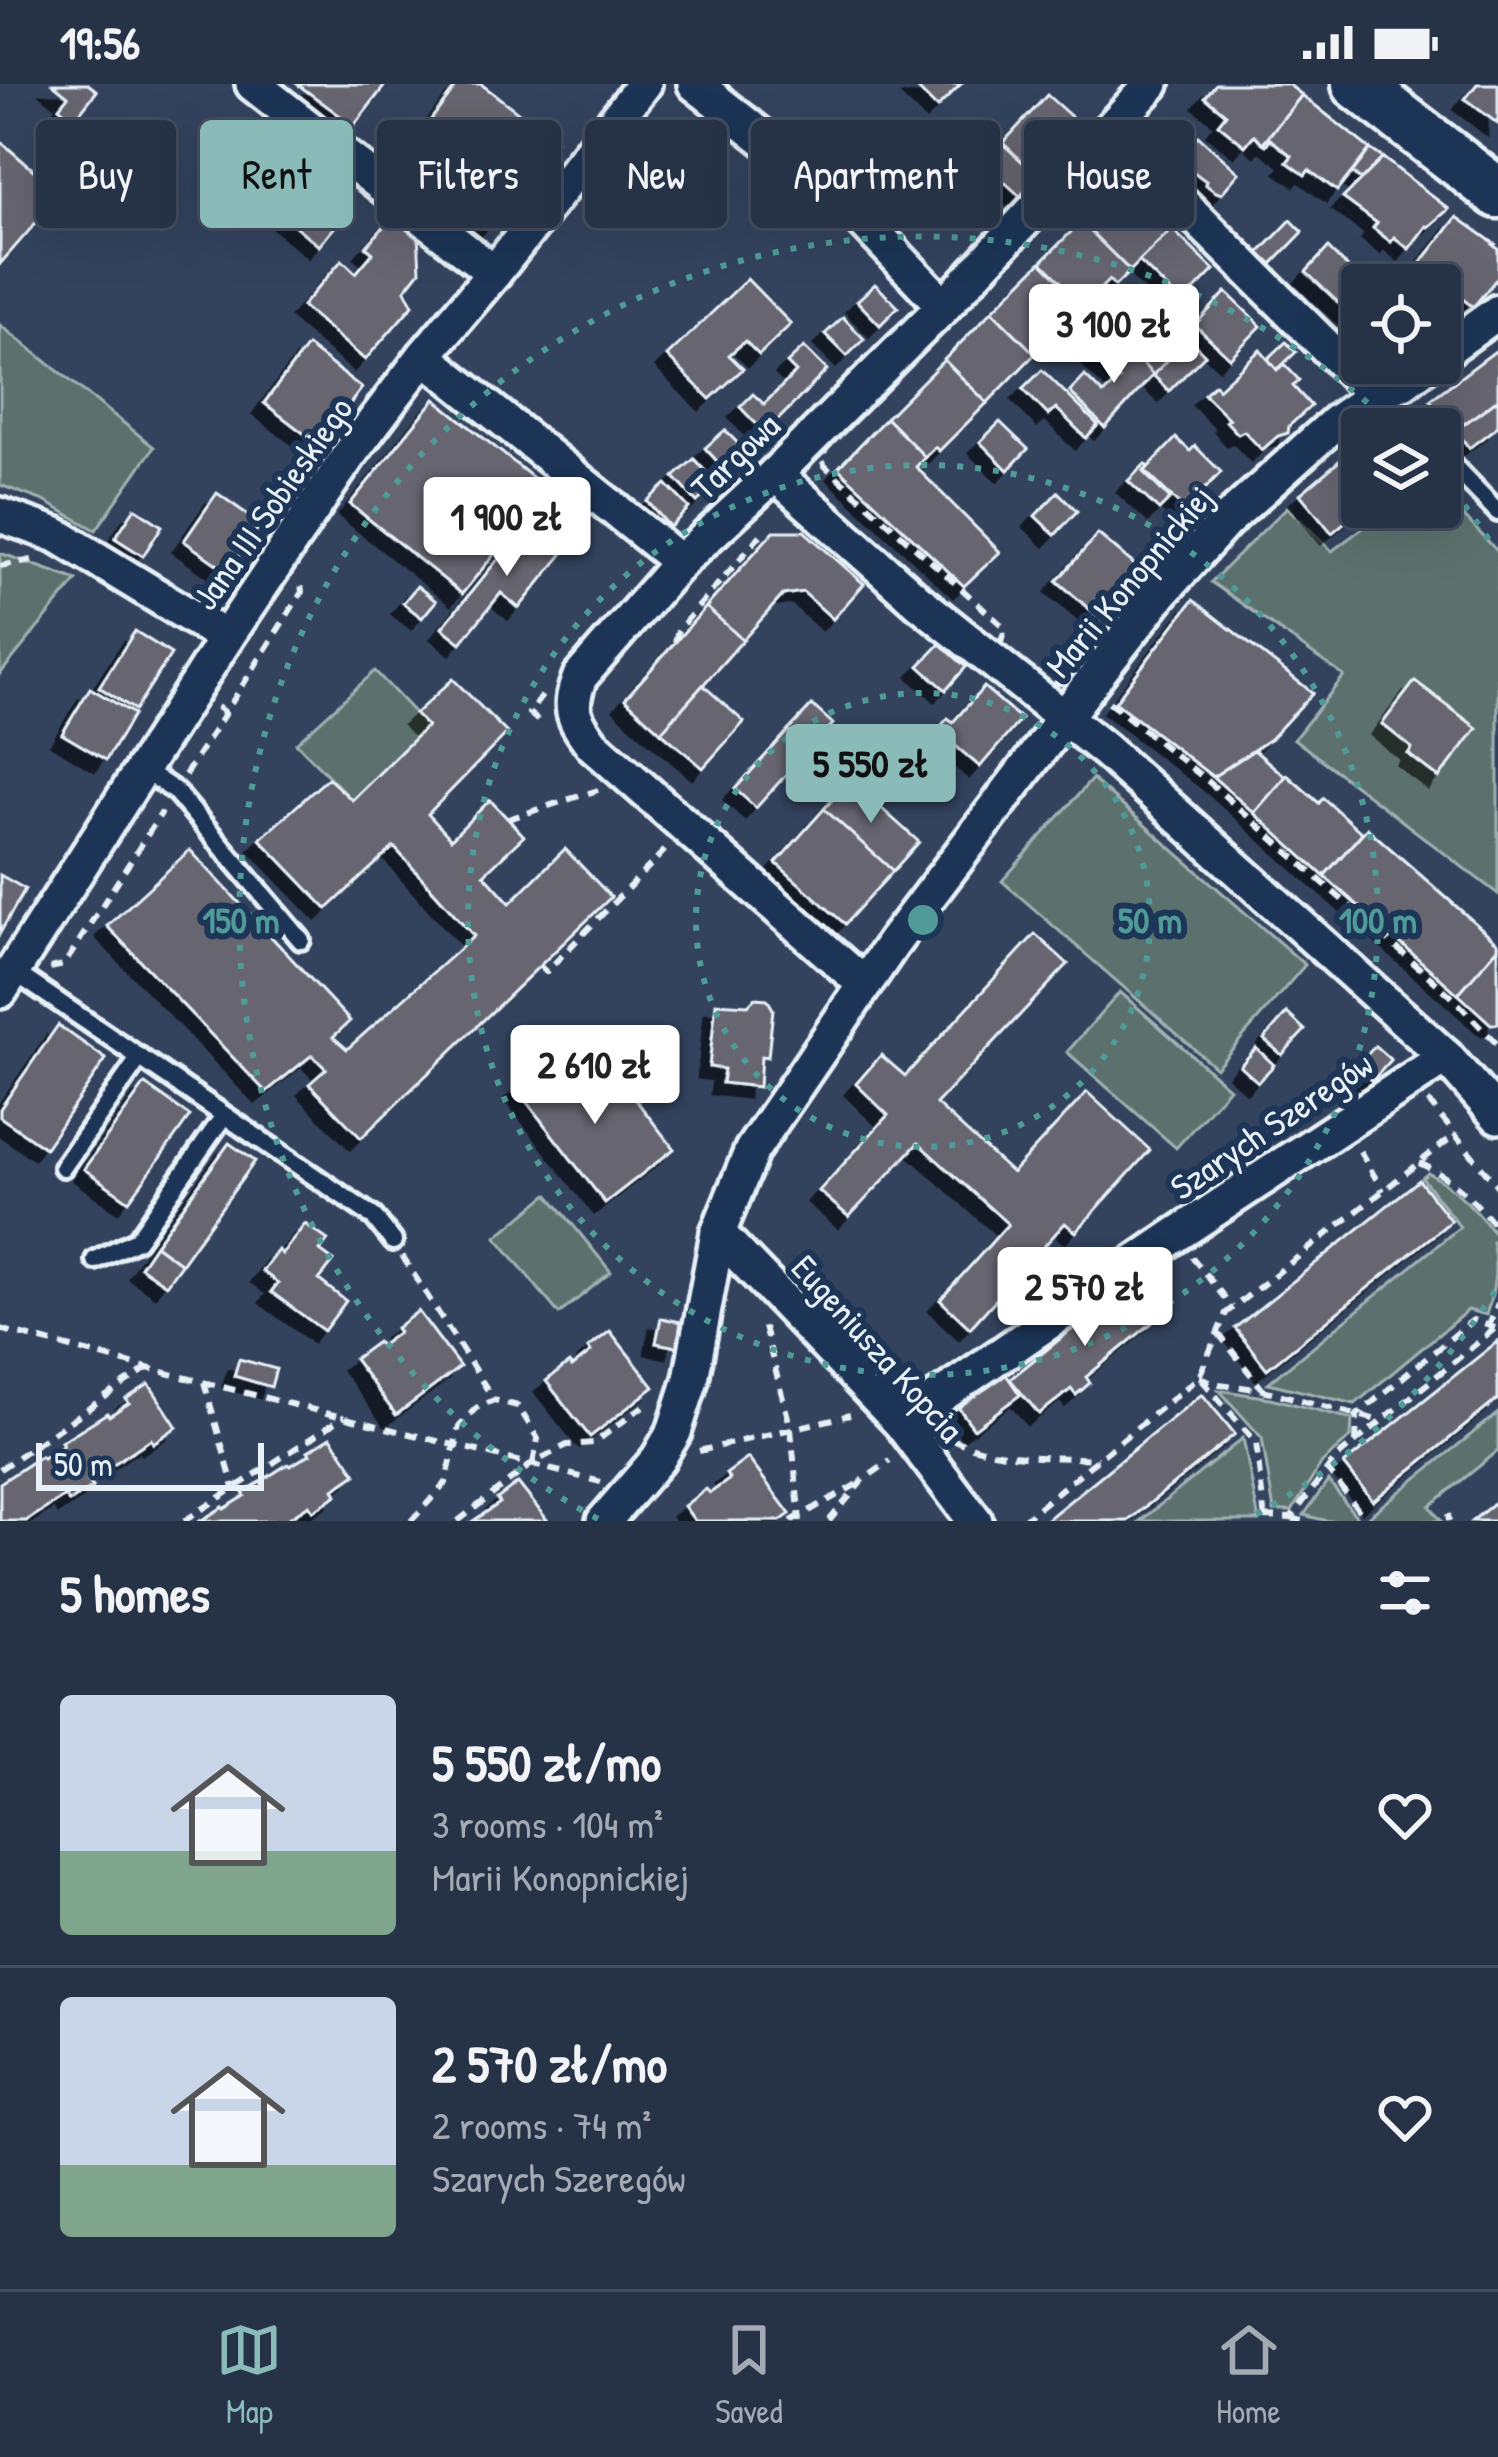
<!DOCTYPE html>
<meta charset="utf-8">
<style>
:root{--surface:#263246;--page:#2e3a4d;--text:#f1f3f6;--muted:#a4aab3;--line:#424d5f;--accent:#8bbbb9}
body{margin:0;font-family:"Patrick Hand",sans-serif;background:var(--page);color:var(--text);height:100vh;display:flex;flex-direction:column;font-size:45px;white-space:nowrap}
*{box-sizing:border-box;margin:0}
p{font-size:39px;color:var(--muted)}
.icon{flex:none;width:66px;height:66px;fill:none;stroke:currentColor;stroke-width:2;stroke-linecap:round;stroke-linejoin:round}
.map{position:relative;height:1437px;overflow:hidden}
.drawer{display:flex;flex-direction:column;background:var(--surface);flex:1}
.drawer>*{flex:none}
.banner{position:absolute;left:36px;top:36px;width:1428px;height:108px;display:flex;gap:24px}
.fabs{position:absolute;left:1341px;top:180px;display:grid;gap:24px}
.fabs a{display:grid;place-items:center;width:120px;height:120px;border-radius:12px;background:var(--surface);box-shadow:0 12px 48px #0002,0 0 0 3px var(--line);font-size:60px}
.scale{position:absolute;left:36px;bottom:30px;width:228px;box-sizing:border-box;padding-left:12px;border:6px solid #e8f1f8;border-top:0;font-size:33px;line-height:42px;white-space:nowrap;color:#e8f1f8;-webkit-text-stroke:9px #1d3557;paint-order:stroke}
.price{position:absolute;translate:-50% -102px;padding:0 27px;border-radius:12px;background:#fff;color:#222;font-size:39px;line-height:78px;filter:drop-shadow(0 3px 6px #0008)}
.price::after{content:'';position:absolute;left:50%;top:72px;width:36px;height:27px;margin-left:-18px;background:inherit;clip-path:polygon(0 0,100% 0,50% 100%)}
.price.current{background:var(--accent);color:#111}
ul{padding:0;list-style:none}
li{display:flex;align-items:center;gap:36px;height:300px;padding:0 60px}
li+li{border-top:3px solid var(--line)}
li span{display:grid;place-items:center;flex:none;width:336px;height:240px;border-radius:12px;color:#555}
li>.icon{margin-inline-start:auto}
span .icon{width:144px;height:144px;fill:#fffc;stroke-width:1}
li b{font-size:51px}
h2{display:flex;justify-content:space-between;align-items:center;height:144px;padding:0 60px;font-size:51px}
.pill{padding:0 42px;border-radius:12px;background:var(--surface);box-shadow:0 12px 48px #0002,0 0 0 3px var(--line);font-size:42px;line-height:108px}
.pill.current{background:var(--accent);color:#111}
.status{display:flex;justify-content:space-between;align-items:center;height:84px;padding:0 60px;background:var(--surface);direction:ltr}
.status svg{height:33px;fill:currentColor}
.menu{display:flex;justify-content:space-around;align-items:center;height:168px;border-top:3px solid var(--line);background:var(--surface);font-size:33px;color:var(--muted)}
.menu a{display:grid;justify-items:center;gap:6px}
.menu .current{color:var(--accent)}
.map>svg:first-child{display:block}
.green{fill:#5c716d;stroke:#a2b1b2;stroke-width:3}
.building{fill:#666570;stroke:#e8f1f8;stroke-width:3;filter:url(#shadow)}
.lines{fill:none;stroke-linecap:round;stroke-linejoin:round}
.lane-casing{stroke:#e8f1f8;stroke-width:26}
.street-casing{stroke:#e8f1f8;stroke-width:42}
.secondary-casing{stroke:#e8f1f8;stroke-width:57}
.path{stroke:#e8f1f8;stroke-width:6;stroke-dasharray:12 9;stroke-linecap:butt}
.lane{stroke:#1d3557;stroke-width:16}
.street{stroke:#1d3557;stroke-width:33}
.secondary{stroke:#1d3557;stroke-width:48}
.ring{fill:none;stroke:#509b97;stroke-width:6;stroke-dasharray:6 12}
.labels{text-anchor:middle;stroke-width:12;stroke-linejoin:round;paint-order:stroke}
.street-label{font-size:36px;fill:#e8f1f8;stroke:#1d3557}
.centre{fill:#509b97;stroke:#1d3557;stroke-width:6}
.ring-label{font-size:36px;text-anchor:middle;font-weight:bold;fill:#509b97;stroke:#1d3557;stroke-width:12;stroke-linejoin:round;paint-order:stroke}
</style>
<div class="status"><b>19:56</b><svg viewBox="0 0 49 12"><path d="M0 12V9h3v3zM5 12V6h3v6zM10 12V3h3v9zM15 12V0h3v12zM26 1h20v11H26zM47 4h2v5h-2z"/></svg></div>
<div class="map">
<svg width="1498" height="1437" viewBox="0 0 1498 1437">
<defs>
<filter id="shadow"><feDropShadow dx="-11" dy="11" stdDeviation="0" flood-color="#0009"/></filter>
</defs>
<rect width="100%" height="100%" fill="#33435e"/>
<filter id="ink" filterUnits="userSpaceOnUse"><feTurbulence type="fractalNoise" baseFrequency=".00833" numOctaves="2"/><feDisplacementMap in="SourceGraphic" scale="24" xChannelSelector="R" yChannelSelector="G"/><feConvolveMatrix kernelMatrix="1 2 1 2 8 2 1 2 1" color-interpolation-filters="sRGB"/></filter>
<g filter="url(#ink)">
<!-- green -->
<g class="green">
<path d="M0,241l154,122 -58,83 -52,-29 -44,-16z"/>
<path d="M1440,407l58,61v342l-204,-155 50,-63 -133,-94 76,-75 45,44 59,-44h49z"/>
<path d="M0,469l77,27 -77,94z"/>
<path d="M375,587l52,55 -75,74 -56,-57z"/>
<path d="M1092,695l213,186 -89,103 -214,-187z"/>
<path d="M1120,908l109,96 -53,60 -109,-96z"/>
<path d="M1428,1089c30,16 49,38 70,65l-6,4c6,23 2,50 -6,73l-18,-5 -113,94 -87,-21 192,-156 -38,-49z"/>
<path d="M548,1110l63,78 -52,42 -63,-77z"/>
<path d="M1219,1306l51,8 82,21 -1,18 -29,26 -30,48h-18l-12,-73z"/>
<path d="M1498,1329v38l-68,55 11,15h-68l-4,-5z"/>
<path d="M1243,1354l16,83h-119z"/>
<path d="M1328,1397l32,40h-33l-23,-6z"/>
</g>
<!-- building -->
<g class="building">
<path d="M53,0h35l9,7 -23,29 -15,-13 9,-11z"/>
<path d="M297,0h89l-32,42z"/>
<path d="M458,0h23l75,57 -66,86 -89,-68z"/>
<path d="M913,0h48l-24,24z"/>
<path d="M1216,0h72l14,11 -39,48 -9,-8 -9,11 -27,-22 8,-10 -21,-17z"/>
<path d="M1477,0h21v40l-33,-25z"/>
<path d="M1047,11l37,33 -45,49 -36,-34z"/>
<path d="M1302,11l68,54 -33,42 -28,-21 -4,5 -18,-13 5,-6 -22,-17 -4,6 -3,-2z"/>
<path d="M1198,52l41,37 -18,21 -7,-3 -9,-7 1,-3 -23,-17 -4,-7z"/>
<path d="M995,53l44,40 -18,20 -44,-40z"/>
<path d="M0,57l61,53 -61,70z"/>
<path d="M1370,65l13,9 -22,22 -9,-7z"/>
<path d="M1383,74l66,51 -21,18 -2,-1 -17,23 -15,-12 -3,5 -18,-14 4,-5 -34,-25z"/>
<path d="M307,86l44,37 -32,39 -45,-38z"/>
<path d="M1114,106h19l39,39 -42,42 -49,-49z"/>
<path d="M394,131l24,20 2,36 -15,19 8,15 -48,55 -63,-54 40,-46 14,13 17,-20 -7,-6z"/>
<path d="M1457,133l38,27 -2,1 5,4v28l-25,30 -19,-15 -7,8 -7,-5v-10h-12l-7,-6 6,-8 -7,-7z"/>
<path d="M1291,136l12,12 -33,34 -12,-12z"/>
<path d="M1081,138l49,49 -15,15 -6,-6 -25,25 -43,-43z"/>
<path d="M1172,145l42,41 -32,33 -43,-42z"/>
<path d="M1328,164l37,37h-3v9l-17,15 -39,-37z"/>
<path d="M1041,178l51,51 -11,11 -8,-8 -38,38 -43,-43z"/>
<path d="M747,195l44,45 -32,31 -14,-14 -16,14 14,14 -33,30 -43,-43z"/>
<path d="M875,200l23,23 -18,18 -23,-24z"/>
<path d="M1226,208l35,34 -31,32 -35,-33z"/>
<path d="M1362,210v32l-17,-17z"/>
<path d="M992,227l43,43 -48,49 -43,-43z"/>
<path d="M1092,229l31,30 -20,20 -19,-19 8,-9 -11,-11z"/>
<path d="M843,233l21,22 -17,17 -22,-22z"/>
<path d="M1142,240l31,30 -20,21 -30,-32z"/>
<path d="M1174,240l15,15 -16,15 -15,-15z"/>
<path d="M1189,255l16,16 -36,36 -16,-16z"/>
<path d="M1286,258l10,10 -19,18 -9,-11z"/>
<path d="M1123,259l30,32 -48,53 -35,-36 15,-16 18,18 16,-15 -16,-16z"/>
<path d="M307,262l55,42 -43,57 -55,-42z"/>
<path d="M804,263l23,23 -62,63 -25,-26 13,-13 11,10 32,-32 -9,-9z"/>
<path d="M1498,265v50l-42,31 -26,-30z"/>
<path d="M1260,266l17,20 7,-6 15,16 -6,6 18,20 -22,20 -1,7 -10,3 -16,14 -18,-19 -6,3 -12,-13 3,-2 -25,-25 11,-10 3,5z"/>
<path d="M944,276l43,43 -48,48 -4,-4 -10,10 -39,-39z"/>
<path d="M1042,286l56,55 -12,13 -30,-30 -8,7 -25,-26z"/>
<path d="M435,315l112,90 -85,105 -112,-90z"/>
<path d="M1498,315v27l-29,22 -13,-18z"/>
<path d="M886,334l39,39 -9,10 84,85 -36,34 -126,-118z"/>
<path d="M1000,338l28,27 -20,21 -28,-28z"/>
<path d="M725,346l23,24 -20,19 -23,-25z"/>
<path d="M1176,354l14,13 5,-5 26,26 -36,38 -40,-39z"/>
<path d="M1362,358v37l-18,-22z"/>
<path d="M1344,373l18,22 1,28 -31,26 -32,-39z"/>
<path d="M694,375l23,25 -20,18 -23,-25z"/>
<path d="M1145,380l3,3 -5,5 27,27 -11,11 -31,-29z"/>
<path d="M666,400l23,24 -19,19 -23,-26z"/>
<path d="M1058,408l19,19 -22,24 -20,-19z"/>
<path d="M217,409l44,31 -33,48 -44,-31z"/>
<path d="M135,424l27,18 -19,30 -28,-18z"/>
<path d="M528,438l36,30 -45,56 -18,-15 -40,50 -19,-15z"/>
<path d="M774,447h30l60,53 -31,35 -30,-27 -20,3 -40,45 -37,-33z"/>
<path d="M1098,450l44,37 -41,48 -44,-38z"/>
<path d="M417,502l19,15 -14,17 -19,-15z"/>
<path d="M1193,516l120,93 -43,46 -57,38 -98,-75z"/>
<path d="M706,523l37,33 -82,92 -36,-33z"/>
<path d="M135,547l36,23 -36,56 -36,-23z"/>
<path d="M940,560l26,23 -20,23 -27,-24z"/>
<path d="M453,595l54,54 -79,81 23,25 39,-39 34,36 -40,38 26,29 55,-54 46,48 -250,241 -52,-54 17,-15 -14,-14 -46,37 -159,-166 83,-76 160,171 -17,16 14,12 127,-113 -80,-89 -67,62 -67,-70 68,-61 24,22 75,-74 -12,-12z"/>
<path d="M1415,597l62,47 -38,50 -31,-24 4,-6 -30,-24z"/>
<path d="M703,601l41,37 -41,46 -42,-36z"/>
<path d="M984,603l37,32 -41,48 -43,-37 11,-12 5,4z"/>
<path d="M90,604l44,26 -28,46 -44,-26z"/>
<path d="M812,621l21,19 -25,26 -20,-19z"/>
<path d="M788,647l20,19 -52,58 -21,-19z"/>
<path d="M1254,666l32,27 -32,36 -41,-36z"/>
<path d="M1287,691l32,28 4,-5 39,35 -38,43 -70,-63z"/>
<path d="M850,696l69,62 -26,29 -69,-62z"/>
<path d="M824,725l69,62 -48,53 -69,-61z"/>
<path d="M1367,744l131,115v5l-40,46 -134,-118z"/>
<path d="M0,791l25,14 -25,44z"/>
<path d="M1035,850l33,30 -132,140 76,69 75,-81 63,58 -74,82 -11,-9 -95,105 -30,-28 68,-76 -90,-81 -69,74 -30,-26 69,-76 -32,-31 25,-29 24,21z"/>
<path d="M1498,864v76h-7l-33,-30z"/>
<path d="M755,914l12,1 6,10 -5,48 -7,-1 -2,31 -37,-4 2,-14 -15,-2 7,-64 32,2z"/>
<path d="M1287,929l18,17 -23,25 -18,-16z"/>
<path d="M58,941l48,34 -61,89 -45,-31v-8z"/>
<path d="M1375,962l16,14 -19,21 -16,-14z"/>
<path d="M1256,964l18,17 -16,17 -18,-16z"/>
<path d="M562,968l37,48 23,-18 52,67 -69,54 -89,-115z"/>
<path d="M145,1000l45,32 -61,85 -45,-32z"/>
<path d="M229,1059l26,18 -74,103 -26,-19z"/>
<path d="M1419,1096l32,41 -184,148 -32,-41z"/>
<path d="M305,1140l23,16 -8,11 14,10 -15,19 27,21 -22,30 -53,-39 7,-9 -16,-12 16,-21 4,4z"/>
<path d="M155,1161l26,19 -15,21 -26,-18z"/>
<path d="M1131,1198l28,35 -73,60 4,6 -14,12 -5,-6 -32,25 -29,-35z"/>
<path d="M418,1227l42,56 -64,48 -42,-56 23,-17 3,4 19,-14 -3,-4z"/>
<path d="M661,1234l20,4 -4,25 -21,-4z"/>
<path d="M610,1247l44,56 -64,50 -44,-56 23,-18 3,4 19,-15 -3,-4z"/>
<path d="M1498,1257v58l-125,102 -29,-37z"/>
<path d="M239,1275l37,10 -5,18 -37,-11z"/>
<path d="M1005,1289l15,22 -46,34 -16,-22z"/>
<path d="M149,1300l28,43 -24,16 -2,-4 -63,42 5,6 -24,15 -4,-6 -39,25h-26v-38l41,-27 2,2 20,-13 -2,-3 46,-29 2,3 20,-13 -3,-4z"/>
<path d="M1202,1310l33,40 -107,87h-83z"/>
<path d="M331,1353l25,37 -22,15 3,6 -24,16 -4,-6 -25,16h-84l23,-14 1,2 21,-13 -2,-3 45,-29 2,2 20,-12 -2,-3z"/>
<path d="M748,1374l42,56 -10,7h-85l-11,-15 22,-17 4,4 20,-14 -4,-5z"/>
<path d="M518,1399l30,38h-75l27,-18 -3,-4z"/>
<path d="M1498,1416v21h-26z"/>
</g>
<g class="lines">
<!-- lane casing -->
<g class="lane-casing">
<g id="lane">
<path d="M1376,311l39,34"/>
<path d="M1440,368l58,60"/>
<path d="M142,685l33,22 126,149"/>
<path d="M13,887l361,246 19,24"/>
<path d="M63,1083l77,-110"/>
<path d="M95,1176l42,-20 86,-123"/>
</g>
</g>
<!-- street casing -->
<g class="street-casing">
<g id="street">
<path d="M253,0l241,189"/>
<path d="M695,0l150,118 99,104"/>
<path d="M1109,47l266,264"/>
<path d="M1440,270l58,-42"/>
<path d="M424,272l256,206"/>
<path d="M775,390l144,128 186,148 341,307 52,59"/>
<path d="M0,431l57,20 169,103"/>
<path d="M864,900l-272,-240c-20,-27 -24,-36 -12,-67l100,-115 95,-88 169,-168 208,-222"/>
<path d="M0,907l226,-353 123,-183 75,-99 70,-83 150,-189"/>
<path d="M718,1149l183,190 74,98"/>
<path d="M901,1339l272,-186 273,-180"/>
<path d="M604,1437l54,-62 16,-27 17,-53 27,-146 34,-83 141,-207 206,-271 62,-79 64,-71 111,-100 39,-27 28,-13 25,-19"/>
</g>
</g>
<!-- secondary casing -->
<g class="secondary-casing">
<path id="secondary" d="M1357,0l141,109"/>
</g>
<!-- path -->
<g class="path">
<path d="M1107,83l19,1 213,211 2,19 -99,85 -90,89 -79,104 -10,7 -16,1 -48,-34 6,-22 -180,-162 -4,-8 6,-10 142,-151z"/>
<path d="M0,482l32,-6"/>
<path d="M675,558l3,-12 88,-101"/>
<path d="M542,612l-13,17 15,13"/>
<path d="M1109,618l100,80 241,213 48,50"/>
<path d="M217,623l8,6 77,-121 -1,-8"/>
<path d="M185,691l40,-62"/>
<path d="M508,735l90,-29"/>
<path d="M539,881l7,7 121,-124"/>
<path d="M50,884l14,-3 98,-153"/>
<path d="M1428,1017l70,86"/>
<path d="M1360,1067l23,40"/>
<path d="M1419,1079c34,15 55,37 79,66"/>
<path d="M402,1172l92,144"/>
<path d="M1192,1173l40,50"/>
<path d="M764,1243l27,102 9,92"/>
<path d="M1488,1244l10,-25"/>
<path d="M0,1245l147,39 454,114"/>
<path d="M1218,1249l45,57"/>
<path d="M1199,1293l20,7 44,6 118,31"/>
<path d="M1202,1296l54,62 9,79"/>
<path d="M204,1298l30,106"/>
<path d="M952,1355c47,22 96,17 146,20"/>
<path d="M1356,1358l1,-27 116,-95 22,8"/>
<path d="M699,1367l151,-36"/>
<path d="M1326,1384l41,53"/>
<path d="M0,1385l146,-100"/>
<path d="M1448,1430l1,7"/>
<path d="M1264,1433l27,1 45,-60 162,-132"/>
<path d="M1291,1434l12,3"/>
<path d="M184,1437l161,-105"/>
<path d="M411,1437l35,-38 13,-57 17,-18 18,-8 24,6 20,33 -5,24"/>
<path d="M458,1437l75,-58 34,-18 27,-2 56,-42"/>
<path d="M791,1437l70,-39"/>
<path d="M829,1437l34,-41 27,-19"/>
<path d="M1022,1437l177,-144 27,-64 230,-179"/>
</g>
<!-- lane -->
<use href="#lane" class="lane"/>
<!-- street -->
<use href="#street" class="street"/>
<!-- secondary -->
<use href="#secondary" class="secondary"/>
</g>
</g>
<!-- distance rings -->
<g class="ring">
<circle cx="923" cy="836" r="227"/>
<circle cx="923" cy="836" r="455"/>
<path d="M1495 1207A682 682 0 0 1 1248 1435M598 1435A682 682 0 1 1 1392 341M1442 393A682 682 0 0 1 1495 465"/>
</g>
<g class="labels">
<!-- street labels -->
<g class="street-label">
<text transform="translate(735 372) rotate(-44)" y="13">Targowa</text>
<text transform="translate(272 419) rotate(-55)" y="13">Jana III Sobieskiego</text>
<text transform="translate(1129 497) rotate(-50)" y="13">Marii Konopnickiej</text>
<text transform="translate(1271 1041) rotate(-34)" y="13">Szarych Szeregów</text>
<text transform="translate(878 1264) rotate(48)" y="13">Eugeniusza Kopcia</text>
</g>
</g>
<circle cx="923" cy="836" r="18" class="centre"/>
<g class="ring-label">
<text x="241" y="849">150 m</text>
<text x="1150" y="849">50 m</text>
<text x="1378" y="849">100 m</text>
</g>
</svg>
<div class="fabs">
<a><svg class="icon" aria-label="locate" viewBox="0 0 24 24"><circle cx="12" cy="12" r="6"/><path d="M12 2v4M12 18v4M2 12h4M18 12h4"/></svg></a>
<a><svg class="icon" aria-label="layers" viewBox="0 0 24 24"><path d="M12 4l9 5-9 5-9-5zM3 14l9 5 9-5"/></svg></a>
</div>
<div class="scale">50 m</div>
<b class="price" style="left:1114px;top:302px">3 100 zł</b>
<b class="price" style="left:507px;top:495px">1 900 zł</b>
<b class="price current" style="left:871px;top:742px">5 550 zł</b>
<b class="price" style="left:595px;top:1043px">2 610 zł</b>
<b class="price" style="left:1085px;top:1265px">2 570 zł</b>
<div class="banner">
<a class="pill">Buy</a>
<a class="pill current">Rent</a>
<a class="pill">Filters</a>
<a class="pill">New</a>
<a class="pill">Apartment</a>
<a class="pill">House</a>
</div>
</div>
<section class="drawer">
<h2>5 homes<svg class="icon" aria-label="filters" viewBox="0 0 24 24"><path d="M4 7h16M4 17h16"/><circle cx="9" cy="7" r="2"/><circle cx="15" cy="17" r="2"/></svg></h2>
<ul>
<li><span style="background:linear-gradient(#c9d6e8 65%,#7fa58c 0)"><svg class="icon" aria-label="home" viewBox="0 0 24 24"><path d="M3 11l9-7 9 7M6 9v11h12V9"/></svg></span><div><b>5 550 zł/mo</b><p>3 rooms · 104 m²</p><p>Marii Konopnickiej</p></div><svg class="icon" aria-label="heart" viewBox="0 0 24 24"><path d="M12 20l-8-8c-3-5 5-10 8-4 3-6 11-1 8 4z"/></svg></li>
<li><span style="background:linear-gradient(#c9d6e8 70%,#7fa58c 0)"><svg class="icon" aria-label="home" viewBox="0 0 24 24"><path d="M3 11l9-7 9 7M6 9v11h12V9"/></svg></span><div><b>2 570 zł/mo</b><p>2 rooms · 74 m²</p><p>Szarych Szeregów</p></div><svg class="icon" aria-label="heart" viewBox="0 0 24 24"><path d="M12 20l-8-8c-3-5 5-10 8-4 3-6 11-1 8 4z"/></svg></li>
</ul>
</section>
<nav class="menu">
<a class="current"><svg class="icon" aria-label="map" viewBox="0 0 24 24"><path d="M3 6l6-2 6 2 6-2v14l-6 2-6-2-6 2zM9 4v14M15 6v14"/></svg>Map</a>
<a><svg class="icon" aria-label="saved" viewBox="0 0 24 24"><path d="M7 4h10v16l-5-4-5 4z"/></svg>Saved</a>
<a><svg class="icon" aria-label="home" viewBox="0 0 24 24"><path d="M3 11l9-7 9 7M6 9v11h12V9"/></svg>Home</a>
</nav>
